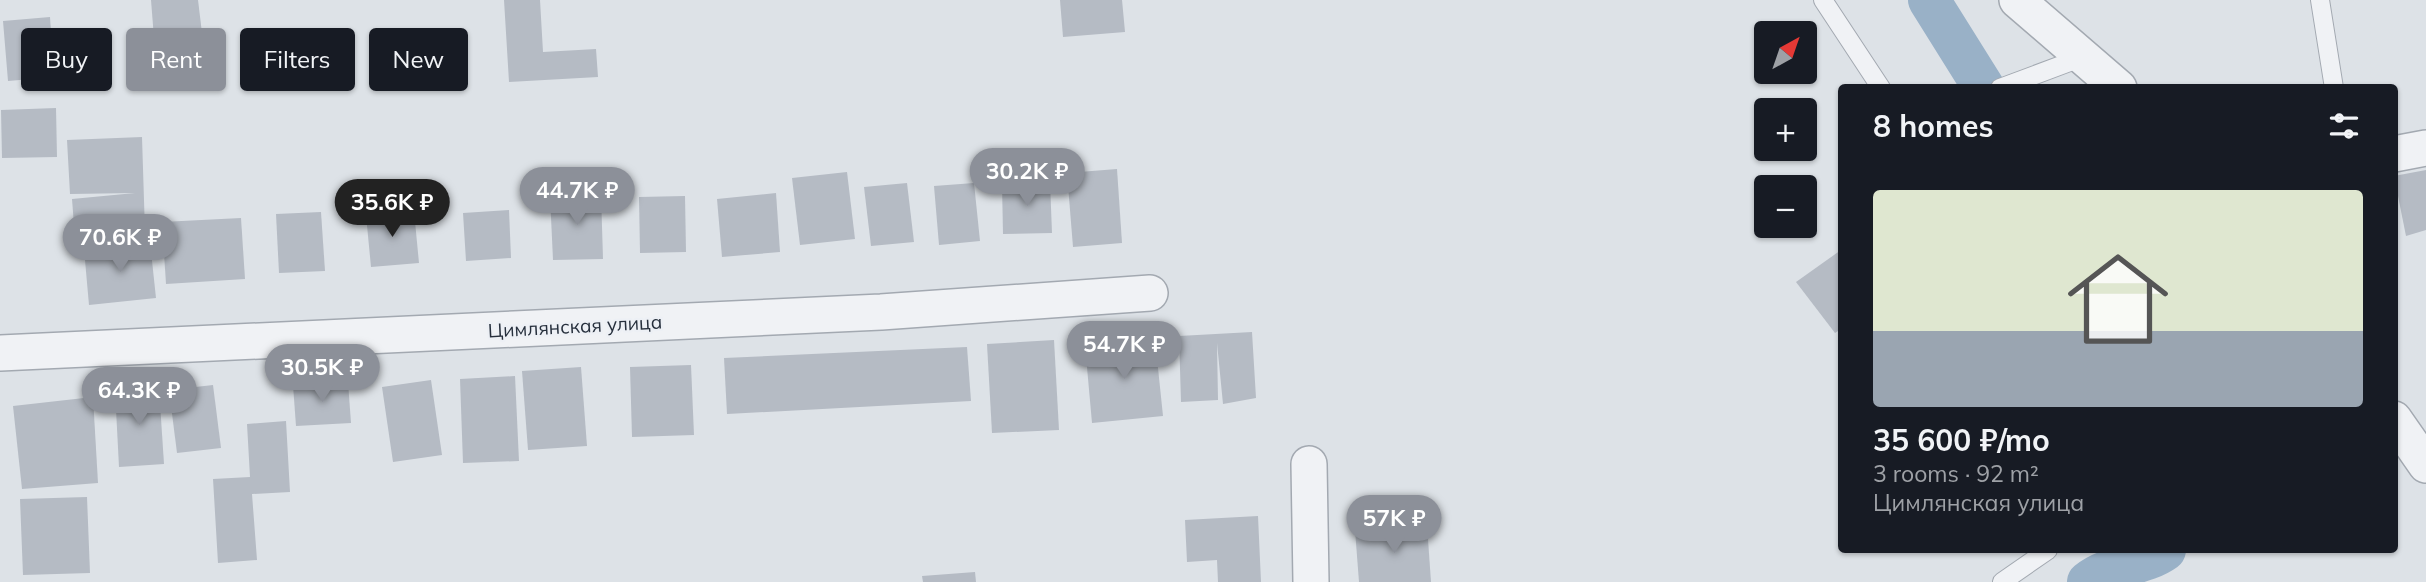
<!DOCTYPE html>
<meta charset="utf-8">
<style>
:root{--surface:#171b24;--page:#242831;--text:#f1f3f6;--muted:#9ea1a6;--accent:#8c9099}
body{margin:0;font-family:Mulish,sans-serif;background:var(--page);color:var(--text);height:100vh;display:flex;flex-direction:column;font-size:26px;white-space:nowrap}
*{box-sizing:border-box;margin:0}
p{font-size:23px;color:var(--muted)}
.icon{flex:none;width:38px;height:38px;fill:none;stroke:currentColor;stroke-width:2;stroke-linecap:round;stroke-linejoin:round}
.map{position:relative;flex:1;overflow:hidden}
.side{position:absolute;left:1838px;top:84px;width:560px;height:469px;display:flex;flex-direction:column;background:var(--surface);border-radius:7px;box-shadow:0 2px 5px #0004}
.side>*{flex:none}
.banner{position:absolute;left:21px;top:28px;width:665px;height:63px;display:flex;gap:14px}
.needle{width:46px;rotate:40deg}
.tools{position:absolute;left:1754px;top:21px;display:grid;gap:14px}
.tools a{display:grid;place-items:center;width:63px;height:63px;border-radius:7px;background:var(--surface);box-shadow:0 2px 5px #0004;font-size:35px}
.price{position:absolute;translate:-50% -60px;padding:0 16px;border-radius:24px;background:var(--accent);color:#fff;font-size:23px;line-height:46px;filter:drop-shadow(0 2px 4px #0008)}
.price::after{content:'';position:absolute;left:50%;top:42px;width:21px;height:16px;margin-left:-10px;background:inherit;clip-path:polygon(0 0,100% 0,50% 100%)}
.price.active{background:#222;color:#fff}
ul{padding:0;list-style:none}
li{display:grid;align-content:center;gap:14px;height:371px;padding:0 35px}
li span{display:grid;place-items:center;height:217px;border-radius:7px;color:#555}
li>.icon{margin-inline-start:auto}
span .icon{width:126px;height:126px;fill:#fffc;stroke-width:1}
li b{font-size:30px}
h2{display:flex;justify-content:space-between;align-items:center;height:84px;padding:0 35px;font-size:30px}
.pill{padding:0 24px;border-radius:7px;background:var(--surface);box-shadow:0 2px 5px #0004;font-size:24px;line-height:63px}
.pill.active{background:var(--accent);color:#fff}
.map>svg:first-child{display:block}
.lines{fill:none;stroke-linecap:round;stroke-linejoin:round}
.canal{stroke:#99b1c7;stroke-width:42}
.building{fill:#b5bbc4}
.lane-casing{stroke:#a3a9b1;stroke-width:20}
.street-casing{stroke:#a3a9b1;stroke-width:38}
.lane{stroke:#f0f2f5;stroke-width:18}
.street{stroke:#f0f2f5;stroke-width:35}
.labels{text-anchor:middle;stroke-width:5;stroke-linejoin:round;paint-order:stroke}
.street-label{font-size:19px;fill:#27303d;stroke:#edf0f5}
</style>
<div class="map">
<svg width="2426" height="582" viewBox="0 0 2426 582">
<rect width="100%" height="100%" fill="#dde2e7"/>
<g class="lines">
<!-- canal -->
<g class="canal">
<path d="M1929,0l55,88"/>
<path d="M2088,582c22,-18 55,-16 77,-32"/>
</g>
</g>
<!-- building -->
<g class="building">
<path d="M151,0h47l4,33 -48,5z"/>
<path d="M504,0h36l3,52 53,-3 2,28 -89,5z"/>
<path d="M1060,0h62l3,32 -62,5z"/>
<path d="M50,17l4,60 -46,4 -5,-60z"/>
<path d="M56,108l1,49 -55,1 -1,-48z"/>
<path d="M142,137l3,95 -70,6 -3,-39 63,-6 -65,1 -3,-54z"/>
<path d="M1117,169l5,74 -49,4 -6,-74z"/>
<path d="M2426,170v60l-20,6 -12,-60z"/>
<path d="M847,172l8,67 -55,6 -8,-67z"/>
<path d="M1050,182l2,51 -49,1 -1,-50z"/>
<path d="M907,183l7,59 -43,4 -7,-59z"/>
<path d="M974,183l6,58 -41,4 -5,-59z"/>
<path d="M776,193l4,59 -58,5 -5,-58z"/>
<path d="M601,194l2,65 -50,1 -3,-64z"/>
<path d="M685,196l1,56 -46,1 -1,-56z"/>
<path d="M509,210l2,48 -45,3 -3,-48z"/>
<path d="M414,211l5,52 -48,4 -5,-52z"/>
<path d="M321,212l4,59 -46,2 -3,-59z"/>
<path d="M241,218l4,61 -79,5 -4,-62z"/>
<path d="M150,242l6,56 -67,7 -5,-56z"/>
<path d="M1841,250v79l-6,4 -39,-51z"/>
<path d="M1252,332l4,66 -33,6 -6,-61 1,57 -37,2 -2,-66z"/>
<path d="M1155,339l8,77 -71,7 -7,-78z"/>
<path d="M1054,340l5,90 -67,3 -5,-89z"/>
<path d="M967,347l4,54 -244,13 -3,-56z"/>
<path d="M691,365l3,70 -62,2 -2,-70z"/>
<path d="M581,367l6,79 -59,4 -6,-79z"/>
<path d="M515,376l4,85 -56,2 -3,-84z"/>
<path d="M431,380l11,75 -49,7 -11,-75z"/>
<path d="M348,382l3,41 -55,3 -3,-41z"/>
<path d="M213,385l8,63 -44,5 -8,-63z"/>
<path d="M159,388l5,76 -45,3 -4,-77z"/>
<path d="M93,397l5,86 -76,6 -9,-83z"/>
<path d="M286,421l4,71 -38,2 5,66 -39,3 -5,-84 37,-2 -3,-53z"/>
<path d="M87,497l3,76 -67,2 -3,-76z"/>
<path d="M1258,516l3,66h-43l-1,-22 -30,2 -2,-42z"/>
<path d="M1427,525l4,57h-72l-4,-52z"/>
<path d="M975,572l1,10h-53l-1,-6z"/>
</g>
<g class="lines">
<!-- lane casing -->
<g class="lane-casing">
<g id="lane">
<path d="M1823,0l58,88"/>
<path d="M2320,0l14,88"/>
<path d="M2000,88l83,-31"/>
<path d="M2002,582l46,-32"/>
</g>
</g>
<!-- street casing -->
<g class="street-casing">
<g id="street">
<path d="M2017,0l102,88"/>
<path d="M2394,154l32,-6"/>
<path d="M0,353l881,-41 269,-19"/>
<path d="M2394,419l32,46"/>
<path d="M1309,464l2,118"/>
</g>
</g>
<!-- lane -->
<use href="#lane" class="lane"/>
<!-- street -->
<use href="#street" class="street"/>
</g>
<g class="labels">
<!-- street labels -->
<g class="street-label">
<text transform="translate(575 326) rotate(-3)" y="7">Цимлянская улица</text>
</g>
</g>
</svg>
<div class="tools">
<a><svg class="needle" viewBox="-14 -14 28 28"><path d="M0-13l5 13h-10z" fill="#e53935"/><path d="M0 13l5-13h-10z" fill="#9ea1a6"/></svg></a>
<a>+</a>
<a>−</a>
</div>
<b class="price" style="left:1027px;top:208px">30.2K ₽</b>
<b class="price" style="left:577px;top:227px">44.7K ₽</b>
<b class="price active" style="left:392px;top:239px">35.6K ₽</b>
<b class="price" style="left:120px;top:274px">70.6K ₽</b>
<b class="price" style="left:1124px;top:381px">54.7K ₽</b>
<b class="price" style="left:322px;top:404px">30.5K ₽</b>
<b class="price" style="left:139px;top:427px">64.3K ₽</b>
<b class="price" style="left:1394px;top:555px">57K ₽</b>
<div class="banner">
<a class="pill">Buy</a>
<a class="pill active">Rent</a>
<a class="pill">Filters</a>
<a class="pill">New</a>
</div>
<section class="side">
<h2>8 homes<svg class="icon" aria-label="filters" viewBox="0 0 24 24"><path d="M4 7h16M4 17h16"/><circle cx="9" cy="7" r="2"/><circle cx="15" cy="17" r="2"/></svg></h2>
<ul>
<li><span style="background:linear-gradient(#dfe7d0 65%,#9aa5b1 0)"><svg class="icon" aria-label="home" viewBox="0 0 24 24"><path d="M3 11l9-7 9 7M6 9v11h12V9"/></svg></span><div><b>35 600 ₽/mo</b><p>3 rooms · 92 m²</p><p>Цимлянская улица</p></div></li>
</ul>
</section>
</div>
